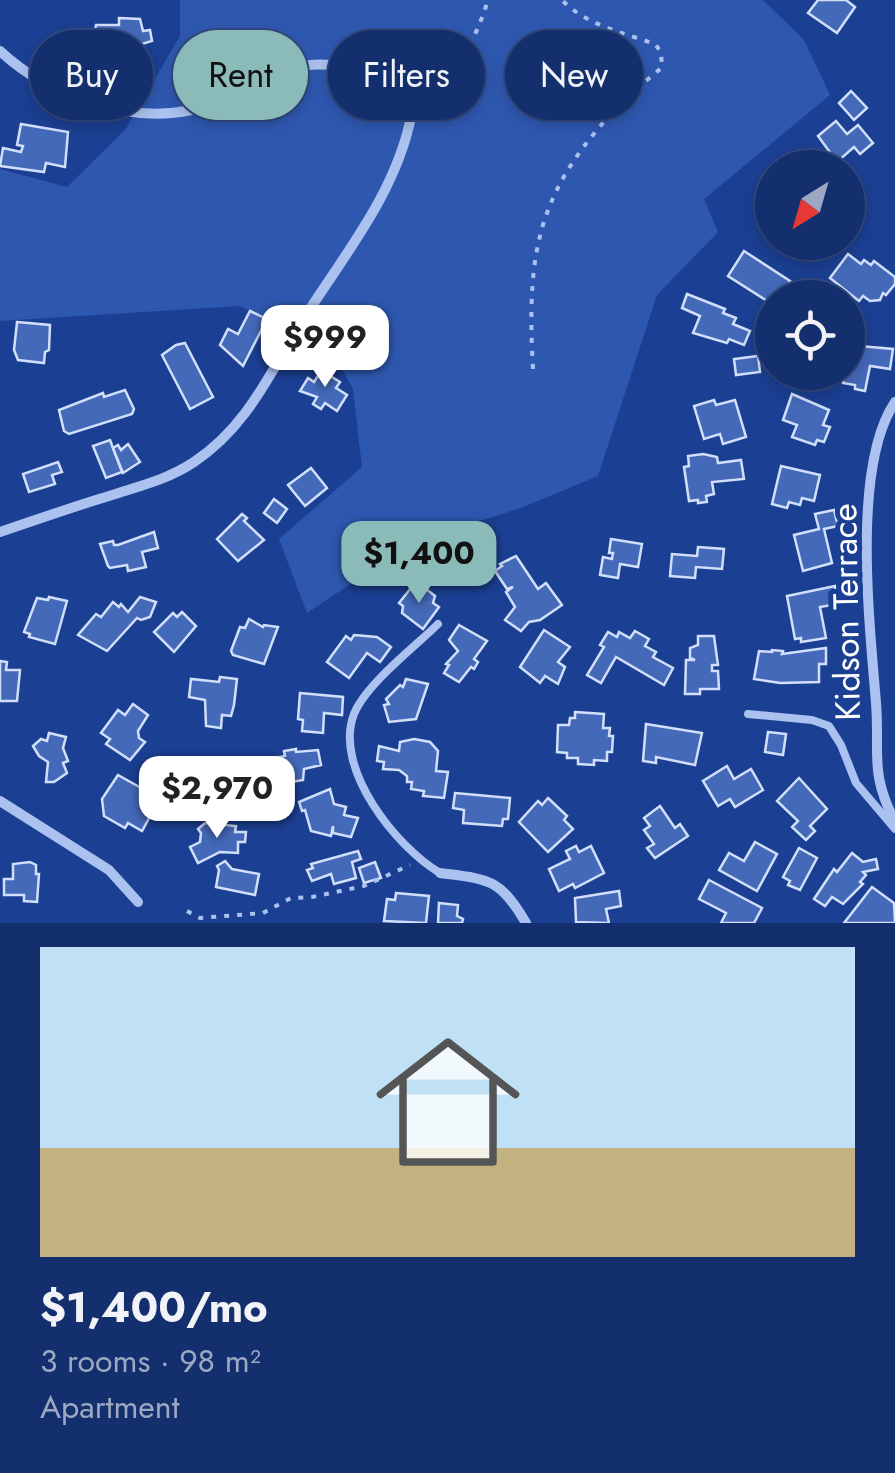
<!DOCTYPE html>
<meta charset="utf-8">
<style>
:root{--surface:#142f6e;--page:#213b76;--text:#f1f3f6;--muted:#9da9c2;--line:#334a81;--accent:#8bbbb9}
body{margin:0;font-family:Jost,sans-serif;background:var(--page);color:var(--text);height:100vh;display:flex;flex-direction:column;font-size:38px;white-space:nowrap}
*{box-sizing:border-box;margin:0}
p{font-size:32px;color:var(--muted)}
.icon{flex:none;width:55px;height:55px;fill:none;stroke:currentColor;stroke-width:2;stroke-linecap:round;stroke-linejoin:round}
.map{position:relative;height:923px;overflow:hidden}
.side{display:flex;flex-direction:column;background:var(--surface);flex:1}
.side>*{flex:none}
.guide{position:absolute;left:30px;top:30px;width:835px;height:90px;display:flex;gap:20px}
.needle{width:65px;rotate:217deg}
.fabs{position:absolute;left:755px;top:150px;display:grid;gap:20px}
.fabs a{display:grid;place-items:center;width:110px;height:110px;border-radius:50%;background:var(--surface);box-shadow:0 5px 15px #0003,0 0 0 2px var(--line);font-size:50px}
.price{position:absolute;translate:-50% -85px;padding:0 22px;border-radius:20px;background:#fff;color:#222;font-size:32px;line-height:65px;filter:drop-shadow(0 2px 5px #0008)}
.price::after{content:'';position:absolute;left:50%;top:60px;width:30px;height:22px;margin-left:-15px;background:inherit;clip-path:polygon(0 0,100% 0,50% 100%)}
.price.current{background:var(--accent);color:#111}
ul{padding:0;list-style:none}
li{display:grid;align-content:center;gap:20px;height:530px;padding:0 40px}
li+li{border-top:2px solid var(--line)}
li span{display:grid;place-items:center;height:310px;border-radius:0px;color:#555}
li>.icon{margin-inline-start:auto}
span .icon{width:180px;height:180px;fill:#fffc;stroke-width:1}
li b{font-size:42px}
.chip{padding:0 35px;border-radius:45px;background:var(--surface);box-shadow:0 5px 15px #0003,0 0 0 2px var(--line);font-size:35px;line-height:90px}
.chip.current{background:var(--accent);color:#111}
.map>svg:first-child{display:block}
.green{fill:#2e58b0}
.building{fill:#4469b9;stroke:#d2dffa;stroke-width:2.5}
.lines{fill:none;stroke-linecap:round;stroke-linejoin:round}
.path{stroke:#abc1ef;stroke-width:4;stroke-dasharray:5 8;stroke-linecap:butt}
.service{stroke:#abc1ef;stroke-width:8}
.minor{stroke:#abc1ef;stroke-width:10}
.labels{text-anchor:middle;stroke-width:10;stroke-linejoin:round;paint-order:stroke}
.street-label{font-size:35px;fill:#fff;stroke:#1b3f92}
</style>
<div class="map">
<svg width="895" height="923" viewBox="0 0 895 923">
<rect width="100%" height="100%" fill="#1b3f92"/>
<!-- green -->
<path class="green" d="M180,0h583l41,40 26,55 -126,104 14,33 -61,63 -59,181 -77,32 -104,32 -110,73 -28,-74 83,-72 -9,-78 -22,-40 -91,-43 -240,15v-152l67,18 58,-57 55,-94z"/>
<!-- building -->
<g class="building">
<path d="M818,0h28l9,7 -18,26 -29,-20z"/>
<path d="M119,18l21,1 3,12 7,-1 2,11 -23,7h-11v-3l-27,7 -3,-14 6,-1 2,-12h23z"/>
<path d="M851,91l16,17 -13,12 -15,-17z"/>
<path d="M836,121l11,13 11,-9 15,18 -13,11 -6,-7 -17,15 -19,-26z"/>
<path d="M21,124l47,8 -3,35 -19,-4 -2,9 -44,-6 3,-18 18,4 2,-6 -6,-1z"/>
<path d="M744,251l46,30 -10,17h-8v6l-44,-28z"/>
<path d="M848,254l13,10 3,-4 7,5 3,-4 21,16v7l-9,11 -3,-2 -3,7 -10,1 -7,-5 -4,5 -29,-23z"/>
<path d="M687,294l38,15 -2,4 13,5 -3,6 17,7 -6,14 -15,-6 -2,4 -34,-10 7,-17 -18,-8z"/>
<path d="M250,311l17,8 -24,47 -23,-21 8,-16 10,5z"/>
<path d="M17,322l33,3 -1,25 -4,2 -1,11 -26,-3 -4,-10z"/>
<path d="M185,343l28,54 -23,12 -28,-54 14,-10z"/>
<path d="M848,345l45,4 -3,20 -20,-3 -5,25 -10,-2v-4l-12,-2 1,-11h4z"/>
<path d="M758,356l2,16 -24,3 -2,-16z"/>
<path d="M325,365l7,5 -3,5 11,7 -4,6 11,7 -10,16 -12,-8 -4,6 -8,-5 4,-7 -17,-6 8,-13 6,4z"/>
<path d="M125,390l9,19 -2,5 -63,20 -5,-3 -5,-21 44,-17 1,4z"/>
<path d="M792,394l37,16 -6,15 7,2 -6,15 -7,-2 -2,5 -23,-8 5,-12 -14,-5z"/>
<path d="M714,400l2,5 19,-5 11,37 -23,7 -3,-10 -16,5 -10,-33z"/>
<path d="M110,440l12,32 -16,6 -13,-32z"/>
<path d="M128,444l12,18 -17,11 -10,-25 5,-3 3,5z"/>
<path d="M703,454l14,3 1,6 23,-3 3,19 -32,3 2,12 -8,2 1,6 -9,1v-3l-9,1 -5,-34 5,-1 -1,-10z"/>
<path d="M58,462l4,10 -10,3 3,9 -26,8 -6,-18z"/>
<path d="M781,466l39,9 -6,26 -12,-3 -2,7 -11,-3 -2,6 -15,-4z"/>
<path d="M311,468l16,20 -22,18 -17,-21z"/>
<path d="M274,499l13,10 -10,14 -13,-10z"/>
<path d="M834,510l4,16 -14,3 8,34 -29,8 -9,-36 25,-6 -4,-15z"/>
<path d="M242,514l5,4 -3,3 20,19 -26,21 -21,-22z"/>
<path d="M154,532l4,16 -16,4 4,15 -18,4 -1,-6 -17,3 -2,-2 -8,-22 13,-3 1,4h4z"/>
<path d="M611,539l31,5 -4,23 -18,-3 -2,14 -18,-3 3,-18 9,2 1,-6h-4z"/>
<path d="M698,547l26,2 -2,20 -26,-2 -1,11 -25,-2 2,-22 25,2z"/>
<path d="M516,556l22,33 8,-6 16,22 -22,15 -11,2 -8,9 -16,-11 10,-13 -9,-15 7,-5 -6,2 -12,-18 7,-5 -2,-2z"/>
<path d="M420,584l15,12 -2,7 6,4 -16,22 -21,-16 1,-7 -4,-3 12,-15 4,3z"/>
<path d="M835,586l3,18 -18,3 6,31 -25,4v-4l-6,1 -8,-43z"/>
<path d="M49,597l18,4 -12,43 -26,-7 1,-3 -6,-2 13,-34 11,2z"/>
<path d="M140,597l16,5 -6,15 -9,3 -4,-2 -30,33 -29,-16 18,-21 5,3 12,-15 6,5 2,-3 7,8z"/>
<path d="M182,612l14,14 -22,26 -20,-20 19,-19 4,4z"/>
<path d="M249,619l14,8 1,-2 14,2 -14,37 -31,-9 -2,-4 9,-24 5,1z"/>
<path d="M459,625l28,16 -13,18 4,3 -4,7 -3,-2 -12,15 -15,-9 5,-8 -3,-1 12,-13 -9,-11z"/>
<path d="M544,630l26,17 -12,15 7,5 -7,17 -13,-8 -5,7 -20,-16z"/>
<path d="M635,631l14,8 -4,7 11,6 -3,5 20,11 -9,17 -48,-28 -15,26 -14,-8 17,-28 -4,-2 8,-13 9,5 2,-5 11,6z"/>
<path d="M354,635l23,2 14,10 -11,15 -13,-9 -18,25 -22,-16 19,-26 5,4z"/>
<path d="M698,636h16l4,29h-6v6h6l1,18h-19v5h-15l1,-34h9l-5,-2v-10l8,-3z"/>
<path d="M826,648v16h-7v18l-39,1 -26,-4 5,-28 13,1v-2l11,1 -1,3z"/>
<path d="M0,661l7,1 -1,8h14l-3,31h-17z"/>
<path d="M220,677l17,2 -3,26 -3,11 -9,-1 -1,13 -15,-2 -1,-26 -16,-3 2,-18 28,3z"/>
<path d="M406,679l22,5 -12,35 -27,3 -5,-17 5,-1 -3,-5 14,-14 3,2z"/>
<path d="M300,693l43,4 -1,18 -18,-2 -1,20 -21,-2 1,-11 -5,-1z"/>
<path d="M133,704l15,11 -10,16 1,7 6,4 -15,18 -24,-16 4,-5 -9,-6 17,-23 7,5z"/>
<path d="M575,712l29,2 -1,14h7l-1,8h4l-1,16h-5v9l-13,-1v5l-16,-1v-6h-11v-5l-10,-1 1,-27h11l1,-7h5z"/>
<path d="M646,724l56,9 -7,32 -39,-8v6l-13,-2z"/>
<path d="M768,732l18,2 -3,21 -18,-3z"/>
<path d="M49,733l17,4 -3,11 5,13 -5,2 4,10 -13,9h-8l2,-20 -9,-6 -6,-10 8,-7 6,2z"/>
<path d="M414,739l16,3 8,9 -2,20 12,1 -4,26 -21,-2 1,-5 -13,-2 1,-7h-5v-6l-8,-6 -16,-1 1,-7 -7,-1 2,-15 20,5 1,-9z"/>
<path d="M296,749v3l22,-2 3,15 -17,4 -1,11 -17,3 -1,-6 -8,1 -2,-5h-3l-3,-14 16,-3 -1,-5z"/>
<path d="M727,766l7,13 17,-10 12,21 -28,17 -5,-8 -12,7 -15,-25z"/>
<path d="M118,775l32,18 -8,14 10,6 -10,18 -14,-8 -3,5 -21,-12 -2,-17z"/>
<path d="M799,778l28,31 -17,17 5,5 -9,9 -14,-13 6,-6 -21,-20z"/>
<path d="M330,789l4,15 12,3 -2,8 14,3 -7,19 -18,-4v-7l-2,10 -20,-5 -6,-21 -3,1 -3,-9z"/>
<path d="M455,793l55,5 -2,21h-5l-1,7 -39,-3 1,-13 -11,-2z"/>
<path d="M548,798l19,18 -3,4 9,9 -25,23 -29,-30 19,-21 4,4z"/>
<path d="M660,806l15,22 5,-4 8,12 -33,22 -8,-10 7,-4 -10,-14 6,-4 -6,-8z"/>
<path d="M205,823l31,3 -1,6h11l-1,10h-7v11l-18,-1 -22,11 -8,-16 10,-5 1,-9 -3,-4z"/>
<path d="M755,842l22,12 -20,37 -38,-21 10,-17 15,8z"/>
<path d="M576,846l3,6 12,-6 13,27 -29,15 -2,-4 -14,7 -10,-22 21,-10 -4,-8z"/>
<path d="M799,848l18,10 -17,32 -12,-5 2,-4 -7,-4z"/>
<path d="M358,851l3,8 -9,3 4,16 -22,6 -3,-10 -19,7 -5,-11 6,-2 -2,-4z"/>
<path d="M852,853l11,9 13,-3 2,10 -15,3 3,3 -6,7 3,2 -20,20 -11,-7 -7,9 -11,-7 20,-30 3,3z"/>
<path d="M225,861l7,8 27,5 -4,21 -39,-8 3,-17 -2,-4z"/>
<path d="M30,862l6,3v9h3l-2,28 -13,-1v-6h-20v-16h9v-15z"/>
<path d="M375,862l6,16 -17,5 -5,-15z"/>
<path d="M709,880l53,28 -8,15h-33l5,-10 -27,-14z"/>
<path d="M872,887l22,16 1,20h-51z"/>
<path d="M619,891l2,15 -15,3 3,14 -33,-1 -1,-24z"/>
<path d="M396,893l33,3 -3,27 -42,-2 3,-22 8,1z"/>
<path d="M439,903l19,2 -1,11 6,3 -1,4h-24z"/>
</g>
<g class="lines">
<!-- path -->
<g class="path">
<path d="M421,106c35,-36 52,-58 67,-106"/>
<path d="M533,369c-7,-123 6,-182 94,-272 11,-11 24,-19 35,-30l-1,-15 -6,-8c-31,-11 -69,-19 -93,-44"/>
<path d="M187,911l13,7 63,-5 28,-15 21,-1 52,-11 46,-21"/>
</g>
<!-- service -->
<g class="service">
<path d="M438,624c-23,23 -72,60 -84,90 -21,54 42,133 86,159"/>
<path d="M748,714l64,6 17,6 12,19 15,38 39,46"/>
</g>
<!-- minor -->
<g class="minor">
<path d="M0,51c47,44 127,73 191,59 41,-8 75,-34 114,-44 9,-3 21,-1 31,-1 38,0 59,17 75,52 -15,74 -63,133 -103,195 -36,55 -57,112 -114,150 -27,18 -55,24 -85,34 -37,11 -73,24 -109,36"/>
<path d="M895,402c-44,65 -25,224 -19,301 4,51 -7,68 19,119"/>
<path d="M0,801l109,69 29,32"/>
<path d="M440,873c48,6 60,5 86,50"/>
</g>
</g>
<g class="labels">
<!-- street labels -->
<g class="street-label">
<text transform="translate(846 612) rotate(-91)" y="12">Kidson Terrace</text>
</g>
</g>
</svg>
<div class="fabs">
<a><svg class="needle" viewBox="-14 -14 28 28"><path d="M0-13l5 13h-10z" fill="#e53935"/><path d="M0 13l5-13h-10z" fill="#9da9c2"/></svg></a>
<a><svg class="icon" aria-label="locate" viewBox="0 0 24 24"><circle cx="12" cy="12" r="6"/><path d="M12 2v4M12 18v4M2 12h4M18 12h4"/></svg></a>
</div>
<b class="price" style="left:325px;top:390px">$999</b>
<b class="price current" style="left:419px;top:606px">$1,400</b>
<b class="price" style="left:217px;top:841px">$2,970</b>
<div class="guide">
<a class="chip">Buy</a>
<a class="chip current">Rent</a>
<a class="chip">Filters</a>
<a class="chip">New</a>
</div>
</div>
<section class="side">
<ul>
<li><span style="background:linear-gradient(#bfe0f5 65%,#c2b280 0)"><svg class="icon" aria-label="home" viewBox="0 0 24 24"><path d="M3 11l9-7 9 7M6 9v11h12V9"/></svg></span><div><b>$1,400/mo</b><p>3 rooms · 98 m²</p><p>Apartment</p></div></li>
</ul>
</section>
